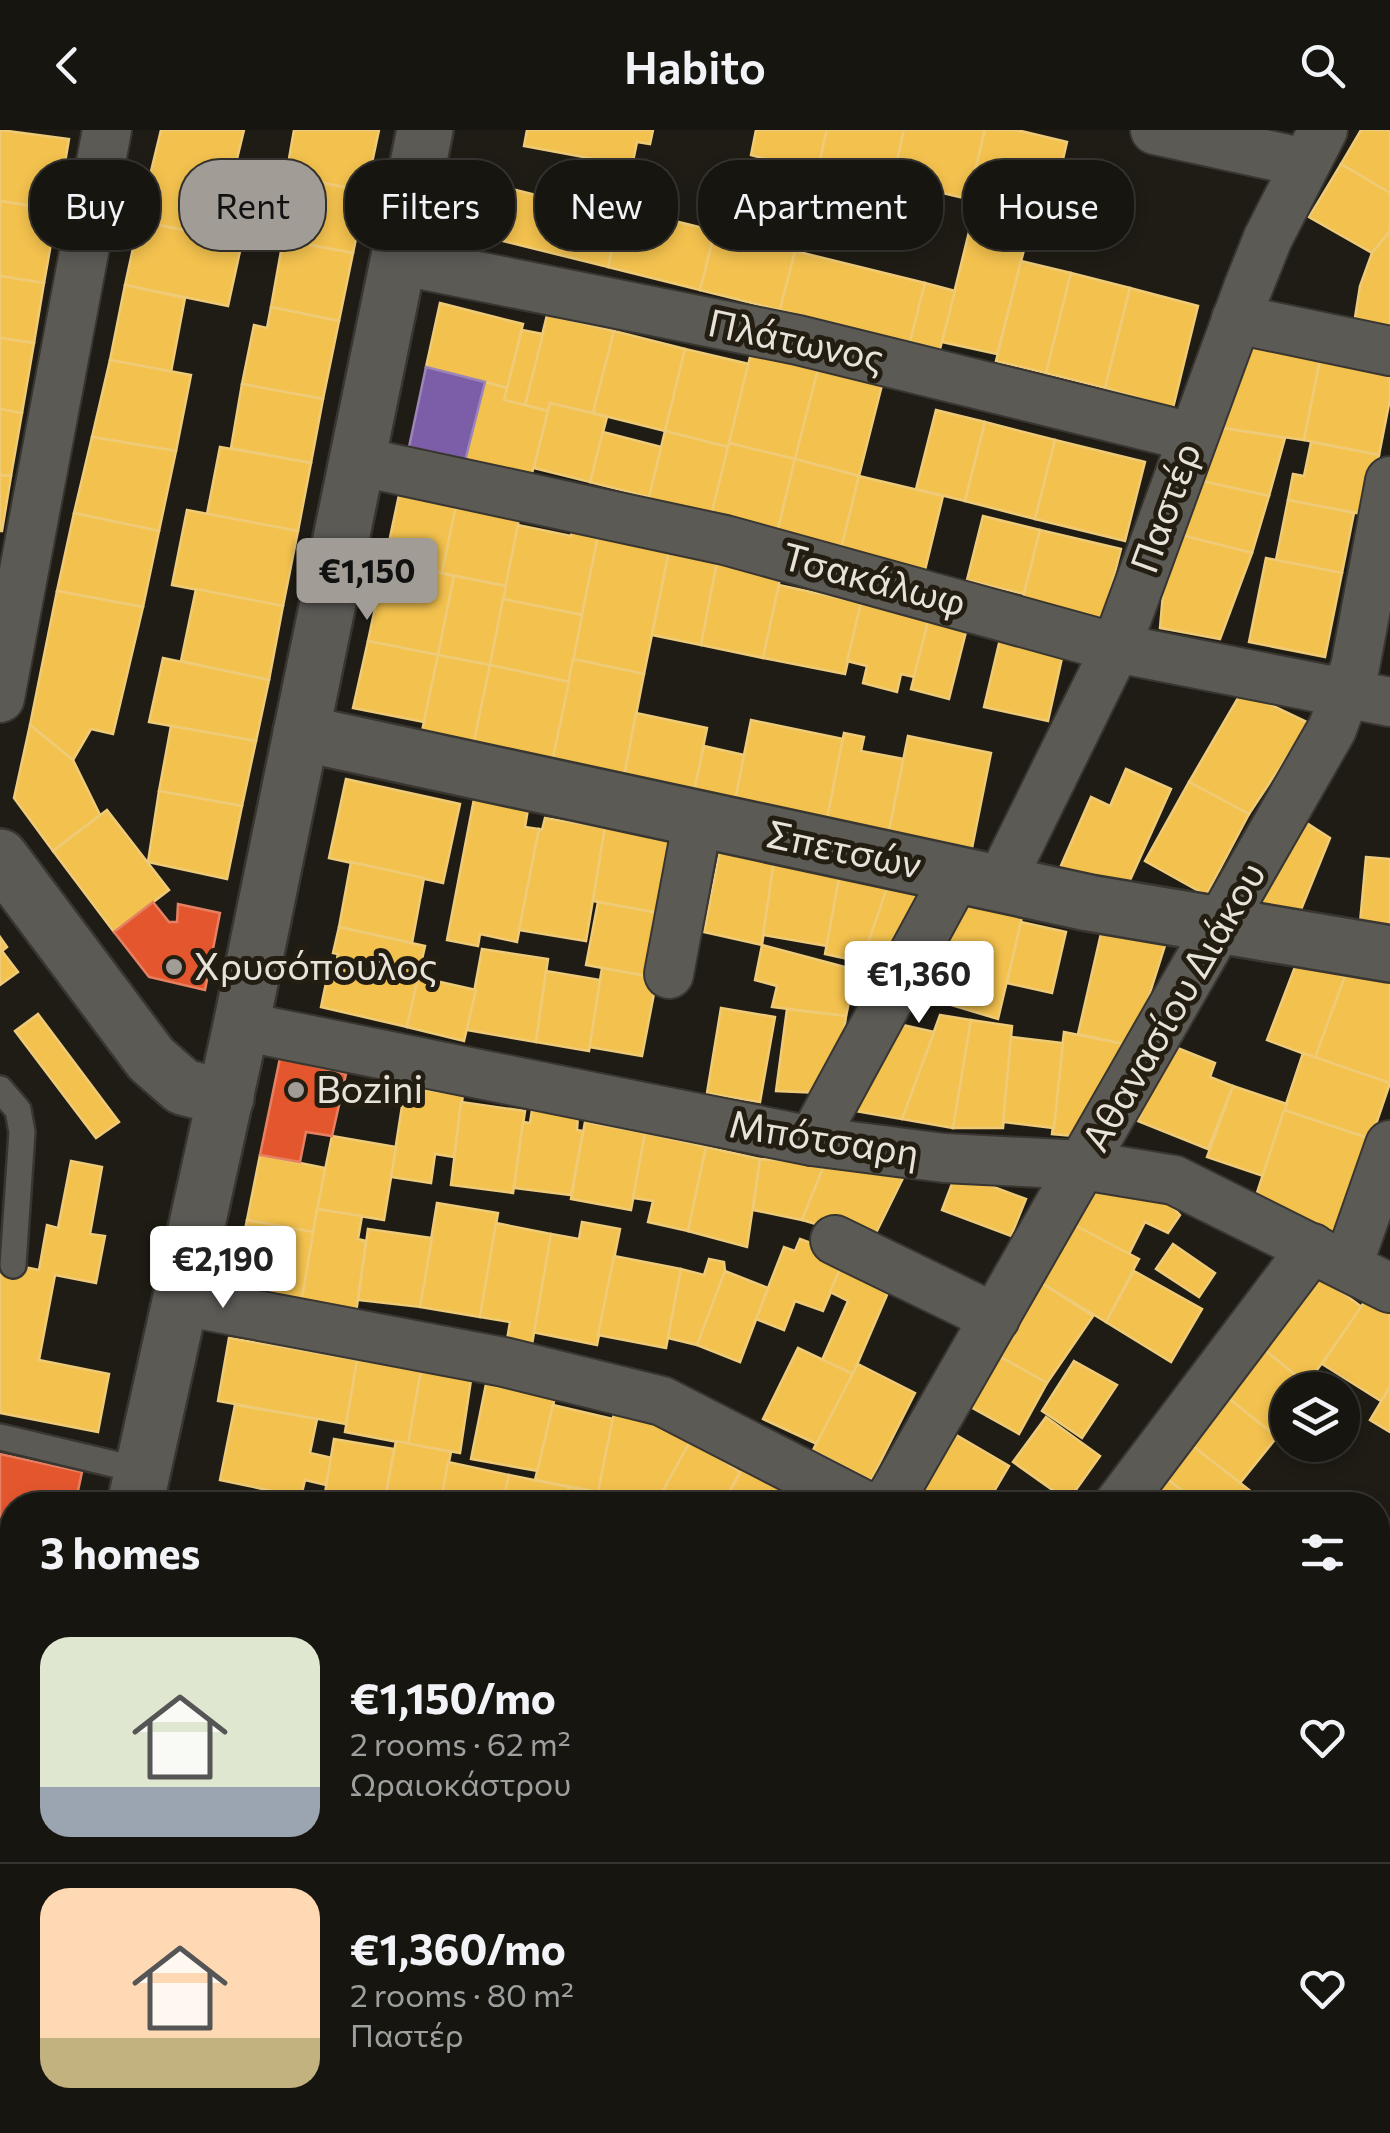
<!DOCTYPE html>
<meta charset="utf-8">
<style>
:root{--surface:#171510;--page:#24221e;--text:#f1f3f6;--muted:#9e9f9f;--line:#363430;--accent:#a19d96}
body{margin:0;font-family:Commissioner,sans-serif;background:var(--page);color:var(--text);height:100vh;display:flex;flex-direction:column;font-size:38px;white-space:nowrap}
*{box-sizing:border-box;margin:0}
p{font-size:32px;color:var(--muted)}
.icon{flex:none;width:55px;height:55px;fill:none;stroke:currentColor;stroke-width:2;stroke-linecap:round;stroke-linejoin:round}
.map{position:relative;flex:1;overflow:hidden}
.side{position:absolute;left:0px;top:1362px;width:1390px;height:642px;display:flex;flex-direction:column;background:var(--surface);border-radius:40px 40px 0 0;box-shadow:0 5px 15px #0003,0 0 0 2px var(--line)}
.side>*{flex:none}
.banner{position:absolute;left:30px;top:30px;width:1330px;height:90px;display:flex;gap:20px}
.controls{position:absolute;left:1270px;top:1242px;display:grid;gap:20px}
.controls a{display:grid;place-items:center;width:90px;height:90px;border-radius:50%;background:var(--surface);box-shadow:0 5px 15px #0003,0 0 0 2px var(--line);font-size:50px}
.price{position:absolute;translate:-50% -85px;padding:0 22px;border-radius:10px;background:#fff;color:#222;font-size:32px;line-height:65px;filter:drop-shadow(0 2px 5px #0008)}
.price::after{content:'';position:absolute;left:50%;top:60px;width:30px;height:22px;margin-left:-15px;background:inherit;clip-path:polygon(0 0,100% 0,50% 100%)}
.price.active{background:var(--accent);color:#111}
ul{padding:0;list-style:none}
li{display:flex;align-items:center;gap:30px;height:250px;padding:0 40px}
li+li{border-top:2px solid var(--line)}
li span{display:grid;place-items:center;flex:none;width:280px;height:200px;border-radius:30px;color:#555}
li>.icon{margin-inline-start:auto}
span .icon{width:120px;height:120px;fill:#fffc;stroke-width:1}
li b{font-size:42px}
h2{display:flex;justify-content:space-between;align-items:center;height:120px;padding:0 40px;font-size:42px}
.tag{padding:0 35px;border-radius:40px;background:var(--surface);box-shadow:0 5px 15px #0003,0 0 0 2px var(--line);font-size:35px;line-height:90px}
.tag.active{background:var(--accent);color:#111}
header{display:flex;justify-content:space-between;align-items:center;height:130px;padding:0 40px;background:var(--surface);font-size:45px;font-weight:600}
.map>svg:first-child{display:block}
.homes{fill:#f2c14e;stroke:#efcb78;stroke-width:2.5}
.shops{fill:#e4572e;stroke:#e58162;stroke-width:2.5}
.offices{fill:#7b5ea7;stroke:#9b86b7;stroke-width:2.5}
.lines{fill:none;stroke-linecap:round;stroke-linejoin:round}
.lane-casing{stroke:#393631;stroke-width:30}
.street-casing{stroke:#393631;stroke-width:52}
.secondary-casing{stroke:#393631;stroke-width:60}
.lane{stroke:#5c5a55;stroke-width:25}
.street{stroke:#5c5a55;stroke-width:48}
.secondary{stroke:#5c5a55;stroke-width:55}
.poi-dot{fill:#a19d96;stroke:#231e11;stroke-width:4}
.labels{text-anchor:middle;stroke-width:10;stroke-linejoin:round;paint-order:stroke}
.street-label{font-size:38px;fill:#e7e3db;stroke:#231e11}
.poi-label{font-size:38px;fill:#e7e3db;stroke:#231e11;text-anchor:start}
</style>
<header><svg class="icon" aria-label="back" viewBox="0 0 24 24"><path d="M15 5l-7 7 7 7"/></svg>Habito<svg class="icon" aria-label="search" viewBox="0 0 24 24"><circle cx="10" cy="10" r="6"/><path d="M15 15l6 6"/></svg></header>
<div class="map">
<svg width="1390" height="2003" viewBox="0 0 1390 2003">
<rect width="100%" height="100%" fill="#1f1c15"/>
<!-- homes -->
<g class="homes">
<path d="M0,0l69,9 -12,71 -57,-9z"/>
<path d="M161,0h83l-26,107 -79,-16z"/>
<path d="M294,0h85l-13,61 -80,-15z"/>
<path d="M527,0h126l-3,14 -13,-2 -5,24 -108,-20z"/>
<path d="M756,0h71l-10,42 -66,-17z"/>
<path d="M827,0h77l-14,61 -73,-19z"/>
<path d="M904,0h81l-17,69 -34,-8 -3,10 -41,-10z"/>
<path d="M985,0h32l50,12 -17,73 -81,-19z"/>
<path d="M1361,0h29v63l-49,-29z"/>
<path d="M1341,34l49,29v38l-18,22 -63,-36z"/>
<path d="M295,48l71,13 -13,62 -70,-13z"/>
<path d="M504,57l116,29 -12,51 -117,-29z"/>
<path d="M0,71l57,9 -13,73 -44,-7z"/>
<path d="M622,78l93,23 -15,59 -92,-23z"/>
<path d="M139,91l103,21 -14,64 -103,-21z"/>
<path d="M715,101l80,20 -15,59 -80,-20z"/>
<path d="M1390,101v99l-36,-6 6,-38 12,-33z"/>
<path d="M969,102l56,14 -28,108 -55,-12z"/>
<path d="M283,110l70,13 -14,68 -68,-14z"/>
<path d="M795,121l130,32 -15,59 -130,-32z"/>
<path d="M1021,131l50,12 -25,100 -50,-12z"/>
<path d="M1071,143l59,15 -25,100 -59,-15z"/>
<path d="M0,146l44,7 -10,60 -34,-5z"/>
<path d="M925,153l30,8 -15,58 -30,-7z"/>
<path d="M125,155l60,13 -14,74 -61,-12z"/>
<path d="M1130,158l68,18 -25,102 -68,-20z"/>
<path d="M440,173l83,21 -16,64 -81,-21z"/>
<path d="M271,177l68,14 -16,78 -81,-15 12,-59 13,3z"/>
<path d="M547,185l67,16 -21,82 -43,-10 -2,8 -23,-6z"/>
<path d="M522,200l21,4 -18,71 -21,-5z"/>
<path d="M614,201l71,18 -20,82 -72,-18z"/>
<path d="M0,208l34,5 -12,70 -22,-4z"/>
<path d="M1248,213l72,17 -16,80 -87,-13z"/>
<path d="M685,219l64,15 -21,83 -63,-16z"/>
<path d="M752,219l67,17 -24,93 -66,-16z"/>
<path d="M110,230l81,15 -15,76 -84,-14z"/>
<path d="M1320,230l70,14v25l-11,56 -75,-15z"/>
<path d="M818,239l64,16 -23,91 -64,-17z"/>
<path d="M485,252l22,6 -3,12 44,11 -17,66 -66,-16z"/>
<path d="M242,254l81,15 -12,64 -80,-15z"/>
<path d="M550,273l57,14 -17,65 -56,-14z"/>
<path d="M0,279l22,4 -11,63 -11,-1z"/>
<path d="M936,280l49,12 -20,79 -49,-12z"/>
<path d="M985,292l70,18 -20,79 -70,-18z"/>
<path d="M1217,297l68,11 -16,58 -72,-16z"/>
<path d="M665,301l63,16 -17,69 -63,-15z"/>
<path d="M603,302l58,15 -12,50 -59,-15z"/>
<path d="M92,307l84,14 -17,80 -85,-18z"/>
<path d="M1055,310l90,22 -20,79 -90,-22z"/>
<path d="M1311,312l68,13 -12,60 -79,-15 5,-26 11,2z"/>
<path d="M729,313l66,16 -18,74 -66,-17z"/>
<path d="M220,317l91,16 -13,68 -91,-17z"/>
<path d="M795,329l64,17 -18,73 -64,-16z"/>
<path d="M0,345l11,1 -9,55h-2z"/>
<path d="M859,346l84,20 -18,74 -84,-21z"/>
<path d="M1197,350l72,16 -17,57 -75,-19z"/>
<path d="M399,365l57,11 -14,67 -57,-12z"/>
<path d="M1288,370l66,13 -12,60 -66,-13z"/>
<path d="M456,376l63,13 -13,67 -64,-13z"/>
<path d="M187,380l111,21 -15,75 -111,-21z"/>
<path d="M74,383l85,18 -16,76 -86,-16z"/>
<path d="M983,386l57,14 -16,64 -57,-14z"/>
<path d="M518,395l53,11 3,-11 25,6 -17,84 -79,-16z"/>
<path d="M1040,400l81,19 -19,73 -80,-20z"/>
<path d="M599,401l71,14 -26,129 -71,-15z"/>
<path d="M1177,404l75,19 -32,86 -60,-11 4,-46z"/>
<path d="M669,422l48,10 -16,83 -49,-10z"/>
<path d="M718,427l64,13 -19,88 -62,-13z"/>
<path d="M1266,428l76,15 -17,84 -76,-15z"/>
<path d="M385,431l69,15 -16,79 -70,-14z"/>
<path d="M454,446l52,10 -16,79 -52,-10z"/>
<path d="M779,455l82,18 -16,71 -82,-16z"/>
<path d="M196,459l87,17 -14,74 -88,-19z"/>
<path d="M57,461l86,16 -30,127 -22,-5 -18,31 -43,-35z"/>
<path d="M503,469l79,16 -13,67 -79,-17z"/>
<path d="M861,473l68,15 -15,59 -13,-3 -4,18 -34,-9 4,-17 -20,-5z"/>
<path d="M929,488l38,10 -18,71 -38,-10z"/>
<path d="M1001,505l63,14 -16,72 -64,-14z"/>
<path d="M368,511l70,14 -14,67 -71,-14z"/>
<path d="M438,525l52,10 -17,81 -52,-10z"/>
<path d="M163,528l106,22 -13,61 -107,-19z"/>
<path d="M573,529l71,15 -20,103 -72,-15z"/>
<path d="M490,535l79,17 -17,80 -79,-16z"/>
<path d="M1242,561l67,32 -60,91 -60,-32z"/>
<path d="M636,583l71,15 -13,64 -70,-15z"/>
<path d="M751,590l92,19 -16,80 -92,-19z"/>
<path d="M30,595l43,35 27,55 -47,36 -39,-53z"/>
<path d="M171,596l85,15 -14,65 -83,-15z"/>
<path d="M844,603l20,4 -3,14 43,8 -15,72 -62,-12z"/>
<path d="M908,606l83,17 -19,95 -83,-17z"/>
<path d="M704,616l40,9 -9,45 -41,-8z"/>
<path d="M1126,639l45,20 -49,109 -63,-28 32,-73 19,9z"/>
<path d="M346,649l114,25 -17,79 -114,-25z"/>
<path d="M1189,652l60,32 -43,81 -61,-34z"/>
<path d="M159,661l83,15 -15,73 -79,-17z"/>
<path d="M474,669l54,10 -3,18 14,2 -22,113 -37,-8 -2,12 -31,-6z"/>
<path d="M107,680l62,80 -55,42 -61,-81z"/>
<path d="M545,688l60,10 -19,113 -67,-11 20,-101 3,1z"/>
<path d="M1299,688l31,20 -34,84 -51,-13z"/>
<path d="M606,690l77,17 -14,78 -76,-14z"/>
<path d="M721,716l54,7 -13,92 -58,-13z"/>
<path d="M1366,727l24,2v78l-31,-3z"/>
<path d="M774,731l66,12 -13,73 -64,-11z"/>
<path d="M351,732l73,16 -12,65 -73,-16z"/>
<path d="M840,743l50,6 -28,83 -37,-8z"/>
<path d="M890,749l41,12 -33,72 -33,-11z"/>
<path d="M956,771l67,12 -25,106 -77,-23 13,-51 10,3z"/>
<path d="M598,772l71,13 -12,63 -71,-13z"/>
<path d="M1021,792l45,10 -14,61 -45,-10z"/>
<path d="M339,797l86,19 -18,81 -86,-20 6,-29 5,1 6,-25 -5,-1z"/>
<path d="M1102,799l66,7 -35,110 -55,-12z"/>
<path d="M0,807l7,10 -5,4 16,21 -18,13z"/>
<path d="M762,815l94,25 -10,46 -74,-9 5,-21 -22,-6z"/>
<path d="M482,819l66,10 -12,83 -69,-12z"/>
<path d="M1298,829l47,18 -30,81 -48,-18z"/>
<path d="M1350,832l40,5v116l-75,-25z"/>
<path d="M602,838l55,10 -15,78 -53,-9z"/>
<path d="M546,841l54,9 -11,71 -53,-9z"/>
<path d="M418,847l58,13 -12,51 -57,-14z"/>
<path d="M721,878l54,9 -15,85 -53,-9z"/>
<path d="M787,879l59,7 -5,41 -20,36 -45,-2z"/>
<path d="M38,884l81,108 -23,16 -81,-107z"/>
<path d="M940,885l31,5 -18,108 -51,-9z"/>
<path d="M971,890l41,6 -9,102h-50z"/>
<path d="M894,893l40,9 -32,87 -52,-9z"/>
<path d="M1064,902l69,14 -48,91 -33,-3z"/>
<path d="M1011,907l52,6 -9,85 -51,-6z"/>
<path d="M1170,915l45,18 -5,14 23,9 -25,63 -70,-28z"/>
<path d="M1303,923l87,30 -19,56 -87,-29z"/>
<path d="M1233,956l54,18 -24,72 -56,-19z"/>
<path d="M405,957l58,8 -9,62 -19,-3 -4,29 -40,-6z"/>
<path d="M461,972l64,9 -12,82 -62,-8z"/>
<path d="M532,980l46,6 -1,14 6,1 -12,64 -57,-7 9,-66 7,1z"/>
<path d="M1284,980l87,29 -32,95 -86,-29z"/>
<path d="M585,992l60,11 -14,77 -60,-11z"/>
<path d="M645,1003l61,14 -18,84 -40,-9 5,-21 -20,-3z"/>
<path d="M332,1006l64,11 -12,73 -67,-11z"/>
<path d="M706,1017l54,12 -13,88 -59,-16z"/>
<path d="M260,1025l65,13 -12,64 -66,-12z"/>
<path d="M760,1029l65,4 -23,57 -49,-10z"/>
<path d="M71,1031l31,6 -12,67 15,2 -9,47 -41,-8 -16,85 70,14 -11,58 -98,-19v-151l39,8 8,-45 11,3z"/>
<path d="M825,1033l80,11 -33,67 -70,-21z"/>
<path d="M956,1043l70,26 -15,37 -69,-26z"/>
<path d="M1090,1045l70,18 20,22 -12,18 -23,-11 -16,32 -66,-35z"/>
<path d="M437,1073l61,10 -18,104 -60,-10z"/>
<path d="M317,1079l45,7 -4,23 8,2 -10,72 -55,-9z"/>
<path d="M1063,1089l76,40 -33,63 -74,-45z"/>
<path d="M247,1090l66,12 -12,72 -69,-12z"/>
<path d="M582,1092l38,7 -23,116 -65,-13 19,-98 28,5z"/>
<path d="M496,1093l55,11 -20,116 -25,-4 4,-24 -30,-5z"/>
<path d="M368,1099l64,9 -12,69 -62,-7z"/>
<path d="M800,1109l46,17 -23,55 -28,-10 -11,29 -28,-11 28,-72 11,4z"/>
<path d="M1173,1114l42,29 -16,24 -43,-28z"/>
<path d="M614,1126l67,13 -15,79 -68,-13z"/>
<path d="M709,1129l15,3 1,9 -28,74 -29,-7 13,-69 23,6z"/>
<path d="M841,1137l49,21 -37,86 -31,-14 26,-59 -18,-9z"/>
<path d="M725,1141l43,17 -28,74 -43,-17z"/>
<path d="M1134,1141l68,38 -31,53 -65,-40z"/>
<path d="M1318,1145l44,32 -55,77 -46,-37z"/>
<path d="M1032,1147l61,39 -46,67 -59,-33z"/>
<path d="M1369,1165l21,14v78l-9,14 -59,-37z"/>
<path d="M229,1208l128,22 -11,64 -128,-23z"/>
<path d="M1261,1217l53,43h-26v34l-11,13 -54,-43z"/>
<path d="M798,1218l55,26 -36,70 -54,-25z"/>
<path d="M988,1220l59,33 -28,51 -59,-33z"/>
<path d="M357,1230l64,11 -13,73 -63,-12z"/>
<path d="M1074,1231l43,24 -35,53 -40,-27z"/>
<path d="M858,1234l57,29 -44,87 -58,-30z"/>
<path d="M421,1241l50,9 -11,73 -52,-9z"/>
<path d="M486,1254l69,13 -17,74 -67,-12z"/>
<path d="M1390,1257v45l-20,-12z"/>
<path d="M1223,1264l54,43 -37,46 -55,-43z"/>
<path d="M235,1275l82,14 -7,34 22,5 -6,27 -21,-5 -4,17 -81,-17z"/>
<path d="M553,1275l60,14 -15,73 -63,-12z"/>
<path d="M614,1283l56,10 21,17 -35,63 -58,-11z"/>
<path d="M1046,1287l54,39 -32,45 -55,-39z"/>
<path d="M946,1299l63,37 -23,39h-85z"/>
<path d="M334,1309l60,10 -10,56h-61z"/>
<path d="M691,1310l49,32 -18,33h-67z"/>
<path d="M1185,1310l68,53 -9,12h-43l-41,-32z"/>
<path d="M396,1311l55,11 -11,53h-56z"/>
<path d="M448,1332l61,13 -7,30h-62z"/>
<path d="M746,1333l46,26 -9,16h-61z"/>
<path d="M509,1345l60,12 -5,18h-62z"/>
<path d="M1167,1349l34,26h-54z"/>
<path d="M569,1357l29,5 36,7 -2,6h-68z"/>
<path d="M1390,1438v103l-12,-11v-78z"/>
<path d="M1378,1530l12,11v68l-7,8 -5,-4z"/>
<path d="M12,1542v86l-12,-3v-79z"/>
<path d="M0,1625l12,3v66l-12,-2z"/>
<path d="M0,1692l12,2 -1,67 -11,-2z"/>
<path d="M1378,1692l12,9v92l-12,-10z"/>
<path d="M1378,1792l12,10v88l-12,-10z"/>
<path d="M1378,1970l12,12 -24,21 -10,-11h22z"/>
<path d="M43,1992h71l30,11h-104z"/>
<path d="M210,1992h52l-5,11h-52z"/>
<path d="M413,1992h56l-5,11h-31z"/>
<path d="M469,1992h58l-6,11h-57z"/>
<path d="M570,1992h97l-5,11h-96z"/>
<path d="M730,1992h36l10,11h-55z"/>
<path d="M841,1992h35l12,11h-57z"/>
<path d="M967,1992h66l-7,11h-66z"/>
<path d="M1078,1992h57l-7,11h-57z"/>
<path d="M1317,1992h18l9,11h-38z"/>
</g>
<!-- shops -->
<g class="shops">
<path d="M153,772l16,20h8l1,-18 42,9 -15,77 -56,-13 -35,-45z"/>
<path d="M280,928l66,16 -14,62 -26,-4 -6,30 -40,-7z"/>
<path d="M0,1324l82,18 -7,33h-63v15l-12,-2z"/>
<path d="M0,1437l12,3v81l-12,4z"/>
<path d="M0,1759l11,2 -11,50z"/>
</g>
<!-- offices -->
<path class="offices" d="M426,237l59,15 -20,79 -56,-14z"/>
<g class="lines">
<!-- lane casing -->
<g class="lane-casing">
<g id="lane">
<path d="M0,959l18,21 4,22 -9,133"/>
<path d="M0,1307l143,34"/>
</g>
</g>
<!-- street casing -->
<g class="street-casing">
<g id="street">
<path d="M1155,0l150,33"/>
<path d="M397,130l401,80 393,97"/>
<path d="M1236,189l154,32"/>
<path d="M357,331l368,79 391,108 274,54"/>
<path d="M0,568l107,-568"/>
<path d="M1000,753l116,-235 132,-360 20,-50 55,-108"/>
<path d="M669,844l29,-155"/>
<path d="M241,896l571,115 132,17 139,7 91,15 216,108"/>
<path d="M812,1011l145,-267"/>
<path d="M835,1110l160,78"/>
<path d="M1348,1135l42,-120"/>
<path d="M181,1171l323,61 158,39 202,104"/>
<path d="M887,1375l445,-776 23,-62 35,-186"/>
<path d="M1118,1375l194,-257"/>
<path d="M1378,1437l12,-13"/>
<path d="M1378,1670l12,-14"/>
<path d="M0,1849l12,3"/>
<path d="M1378,1927l12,8"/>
<path d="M328,1992l23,11"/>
<path d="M541,2003l6,-11"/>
<path d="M934,2003l8,-11"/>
</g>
</g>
<!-- secondary casing -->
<g class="secondary-casing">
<g id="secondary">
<path d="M301,603l788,170 301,51"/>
<path d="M0,727l151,202 32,28 43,11"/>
<path d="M135,1375l106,-479 184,-896"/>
<path d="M0,1955l12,-55"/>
</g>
</g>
<!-- lane -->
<use href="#lane" class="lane"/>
<!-- street -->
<use href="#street" class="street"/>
<!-- secondary -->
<use href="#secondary" class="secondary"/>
</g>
<!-- markers -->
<g class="poi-dot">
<circle cx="174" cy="837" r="10"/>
<circle cx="296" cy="960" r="10"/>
</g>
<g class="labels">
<!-- street labels -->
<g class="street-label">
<text transform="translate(796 211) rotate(12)" y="13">Πλάτωνος</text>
<text transform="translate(1166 378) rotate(-70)" y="13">Παστέρ</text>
<text transform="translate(874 450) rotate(15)" y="13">Τσακάλωφ</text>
<text transform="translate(844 720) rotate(12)" y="13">Σπετσών</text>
<text transform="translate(1174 877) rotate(-60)" y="13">Αθανασίου Διάκου</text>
<text transform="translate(824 1009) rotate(9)" y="13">Μπότσαρη</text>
</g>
<!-- poi labels -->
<g class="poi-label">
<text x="194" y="850">Χρυσόπουλος</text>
<text x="316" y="973">Bozini</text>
</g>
</g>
</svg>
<div class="controls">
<a><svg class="icon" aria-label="layers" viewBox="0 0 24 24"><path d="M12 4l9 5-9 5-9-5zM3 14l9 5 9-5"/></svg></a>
</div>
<b class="price active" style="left:367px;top:493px">€1,150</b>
<b class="price" style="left:919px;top:896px">€1,360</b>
<b class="price" style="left:223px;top:1181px">€2,190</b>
<div class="banner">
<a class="tag">Buy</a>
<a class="tag active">Rent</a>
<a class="tag">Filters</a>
<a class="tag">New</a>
<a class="tag">Apartment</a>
<a class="tag">House</a>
</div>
<section class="side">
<h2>3 homes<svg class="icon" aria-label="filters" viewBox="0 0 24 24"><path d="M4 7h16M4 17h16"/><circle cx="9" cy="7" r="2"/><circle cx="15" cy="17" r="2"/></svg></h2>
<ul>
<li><span style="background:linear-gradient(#dfe7d0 75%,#9aa5b1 0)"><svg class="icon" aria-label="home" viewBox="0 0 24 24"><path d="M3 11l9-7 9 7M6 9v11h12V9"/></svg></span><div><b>€1,150/mo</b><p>2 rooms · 62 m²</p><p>Ωραιοκάστρου</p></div><svg class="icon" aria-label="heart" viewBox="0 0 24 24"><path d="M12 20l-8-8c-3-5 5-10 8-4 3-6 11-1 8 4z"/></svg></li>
<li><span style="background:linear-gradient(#ffd9b3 75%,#c2b280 0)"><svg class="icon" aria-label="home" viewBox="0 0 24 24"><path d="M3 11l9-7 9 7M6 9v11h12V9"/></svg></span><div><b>€1,360/mo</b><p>2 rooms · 80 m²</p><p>Παστέρ</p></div><svg class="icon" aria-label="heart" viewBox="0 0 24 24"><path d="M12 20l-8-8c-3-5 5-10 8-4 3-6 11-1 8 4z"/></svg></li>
</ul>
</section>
</div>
